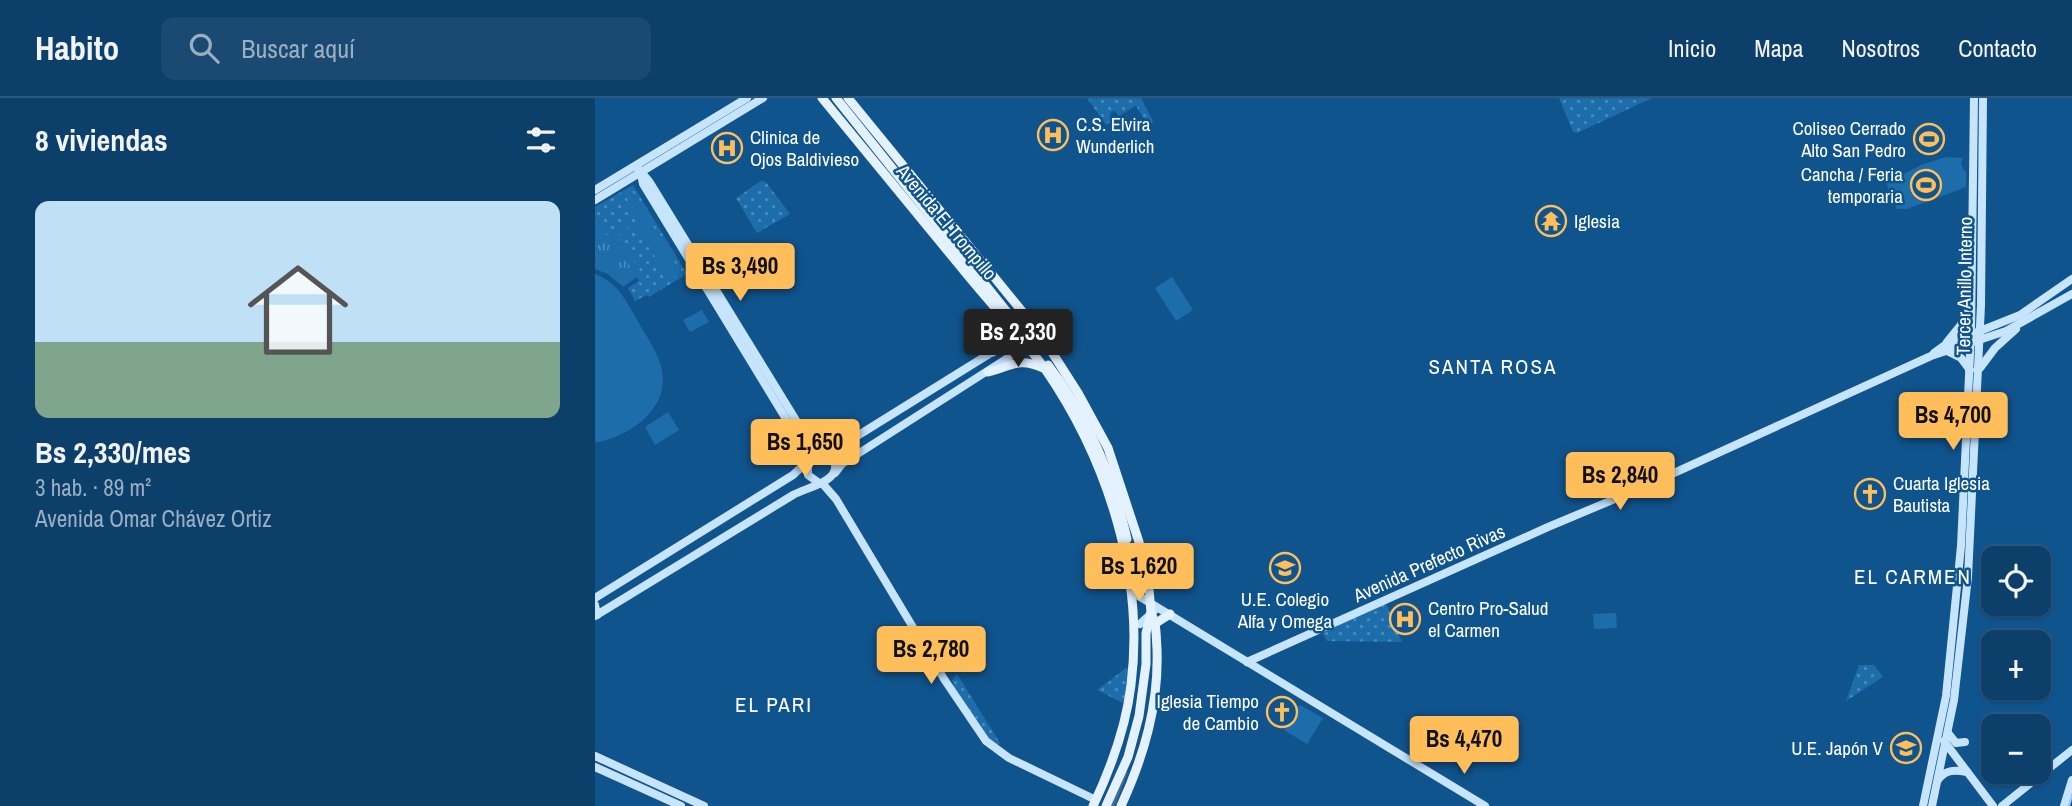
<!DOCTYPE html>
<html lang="es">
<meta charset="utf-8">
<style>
:root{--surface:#0c3f6a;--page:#1a4a72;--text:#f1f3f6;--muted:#9aafc1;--line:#2c587e;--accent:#ffbe5a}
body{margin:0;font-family:"Archivo Narrow",sans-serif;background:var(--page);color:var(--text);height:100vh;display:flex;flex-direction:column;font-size:26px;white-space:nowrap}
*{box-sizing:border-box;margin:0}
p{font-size:23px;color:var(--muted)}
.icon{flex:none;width:38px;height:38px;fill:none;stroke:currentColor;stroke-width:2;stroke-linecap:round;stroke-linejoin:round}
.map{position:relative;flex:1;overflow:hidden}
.drawer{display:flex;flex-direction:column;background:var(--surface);width:595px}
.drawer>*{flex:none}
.controls{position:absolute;left:1386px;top:448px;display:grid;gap:14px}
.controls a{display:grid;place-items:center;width:70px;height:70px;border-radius:14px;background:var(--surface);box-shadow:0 2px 5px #0004,0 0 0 2px var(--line);font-size:35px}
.price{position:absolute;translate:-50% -60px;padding:0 16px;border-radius:7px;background:var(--accent);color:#111;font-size:23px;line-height:46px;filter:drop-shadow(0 2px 4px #0008)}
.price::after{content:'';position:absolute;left:50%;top:42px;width:21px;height:16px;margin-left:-10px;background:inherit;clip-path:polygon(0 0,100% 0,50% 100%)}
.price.on{background:#222;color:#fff}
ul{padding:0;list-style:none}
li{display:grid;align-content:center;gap:14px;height:371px;padding:0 35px}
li+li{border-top:2px solid var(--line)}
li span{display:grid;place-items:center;height:217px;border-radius:14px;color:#555}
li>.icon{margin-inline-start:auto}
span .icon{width:126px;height:126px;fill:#fffc;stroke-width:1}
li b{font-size:30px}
h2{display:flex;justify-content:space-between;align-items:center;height:84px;padding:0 35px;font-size:30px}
header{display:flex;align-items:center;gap:42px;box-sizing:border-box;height:98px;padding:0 35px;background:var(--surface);border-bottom:2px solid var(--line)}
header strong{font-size:33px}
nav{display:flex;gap:38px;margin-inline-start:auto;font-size:24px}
.search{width:490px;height:63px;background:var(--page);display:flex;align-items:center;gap:18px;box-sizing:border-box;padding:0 24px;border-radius:14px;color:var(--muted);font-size:26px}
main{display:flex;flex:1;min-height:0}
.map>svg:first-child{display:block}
.grass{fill:url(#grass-tufts)}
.park{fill:url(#park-dots)}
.pitch{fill:#1e6dab;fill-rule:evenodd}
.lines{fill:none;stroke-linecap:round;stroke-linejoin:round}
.stream{stroke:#8ac8f6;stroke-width:2}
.canal{stroke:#3b6d98;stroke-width:5}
.secondary{stroke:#c7e4fd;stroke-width:8}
.primary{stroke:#e4f1ff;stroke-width:9}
.labels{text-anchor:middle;stroke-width:5;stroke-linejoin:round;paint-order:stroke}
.poi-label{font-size:19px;fill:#fff;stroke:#10548e;text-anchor:start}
.street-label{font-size:19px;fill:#fff;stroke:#10548e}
.neighbourhood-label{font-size:21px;letter-spacing:2px;fill:#fff;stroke:#10548e}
</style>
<header>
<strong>Habito</strong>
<div class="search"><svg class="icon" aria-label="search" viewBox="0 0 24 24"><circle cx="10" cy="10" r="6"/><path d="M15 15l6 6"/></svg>Buscar aquí</div>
<nav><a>Inicio</a><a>Mapa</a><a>Nosotros</a><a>Contacto</a></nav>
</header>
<main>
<section class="drawer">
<h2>8 viviendas<svg class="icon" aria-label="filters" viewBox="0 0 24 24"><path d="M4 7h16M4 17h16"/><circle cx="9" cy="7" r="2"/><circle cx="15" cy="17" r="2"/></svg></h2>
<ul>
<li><span style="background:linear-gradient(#bfe0f5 65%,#7fa58c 0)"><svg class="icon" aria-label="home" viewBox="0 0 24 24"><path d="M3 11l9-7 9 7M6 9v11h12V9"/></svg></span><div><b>Bs 2,330/mes</b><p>3 hab. · 89 m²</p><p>Avenida Omar Chávez Ortiz</p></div></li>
</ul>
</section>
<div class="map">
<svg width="1477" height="708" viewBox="0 0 1477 708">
<defs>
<pattern id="grass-tufts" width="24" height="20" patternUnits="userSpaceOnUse" patternTransform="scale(1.75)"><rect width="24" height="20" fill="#1e6dab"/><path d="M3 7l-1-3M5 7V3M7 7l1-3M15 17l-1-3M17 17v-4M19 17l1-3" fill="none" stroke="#4b8abc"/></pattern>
<pattern id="park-dots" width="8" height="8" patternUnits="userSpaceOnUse" patternTransform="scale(1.75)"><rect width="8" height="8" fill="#1e6dab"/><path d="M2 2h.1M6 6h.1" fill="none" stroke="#4b8abc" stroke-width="1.8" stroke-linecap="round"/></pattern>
</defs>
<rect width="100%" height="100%" fill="#10548e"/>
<!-- grass -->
<path class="grass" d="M0,118l13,21 3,-2 26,42 -14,10 -15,-13 -13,-5z"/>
<!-- park -->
<g class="park">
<path d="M492,0h54l12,23 -2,2 -8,-6 -7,-11 -17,10 -5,-6 -4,4 1,8 -5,3z"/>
<path d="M964,0h93l-75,35 -4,-1z"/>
<path d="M166,83l5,1 24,32 -33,19 -21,-35z"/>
<path d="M38,87l54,89 -38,23 -2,-2 -12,6 -7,-13 11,-7 -27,-45 -4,2 -13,-22v-9z"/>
<path d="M791,505l16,39 -75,-1 -5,-9z"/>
<path d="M1264,567h15l9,12 -37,24z"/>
<path d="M531,570l4,1 -5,35 -28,-14z"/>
<path d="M362,576l43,69 -2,2 -8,-5 -36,-53 -2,-7z"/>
</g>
<!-- pitch -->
<g class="pitch">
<path d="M1351,59l17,1 -2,5 3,8 2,-1v17l-59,22h-10l-11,-26 35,-18z"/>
<path d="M35,90l53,88 -6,4 -5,-7 -7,14 -10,4 -13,-7 -25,-40 -1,-10 6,-10 19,-3 -18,-29zM37,128l6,3 27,44v6l-7,6h-8l-3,-3 -25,-40 -2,-7 3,-5z"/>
<path d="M0,176c24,9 33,30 45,51 7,12 16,25 20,38 14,42 -26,71 -61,79h-4z"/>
<path d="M577,179l21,33 -17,11 -21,-33z"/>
<path d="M107,212l7,12 -19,10 -7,-12z"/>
<path d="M73,314l11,18 -24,15 -10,-18z"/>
<path d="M1015,369l5,12 -20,9 -5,-12z"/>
<path d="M1021,515l1,15 -23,1 -1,-15z"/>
<path d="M705,607l23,13 -16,26 -23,-14z"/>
</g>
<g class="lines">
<!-- stream -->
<path class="stream" d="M1474,708l3,-10"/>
<!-- canal -->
<path class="canal" d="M517,708l13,-33"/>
<!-- secondary -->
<g class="secondary">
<path d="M41,68l13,15 161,262 10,11"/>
<path d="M46,77l2,9 160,263 6,13"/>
<path d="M0,92l152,-92"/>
<path d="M0,102l168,-102"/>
<path d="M1352,244l13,-16 11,-20"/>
<path d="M1352,253l14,7 9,12"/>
<path d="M1339,255l11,-8 75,-30 52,-36"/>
<path d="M1385,270l15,-20 21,-19"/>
<path d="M213,363v14l11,8"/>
<path d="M240,375l7,-9 175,-112 10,-16 -5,-24"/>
<path d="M227,385l14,16 108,180 42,62 23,17 87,42"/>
<path d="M542,497l348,211"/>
<path d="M0,500l198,-123 21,-20 19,-4 177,-110 17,-5 23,15"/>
<path d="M0,507l2,10"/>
<path d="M0,518l198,-121c12,-7 45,-13 42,-30 -1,-6 -5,-9 -11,-11"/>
<path d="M545,526l14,-13"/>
<path d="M652,564l301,-135 93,-39 290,-132 75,-25 66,-37"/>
<path d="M1353,635l8,10 9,-1"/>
<path d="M1349,643l49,65"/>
<path d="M0,658l109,50"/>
<path d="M0,669l86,39"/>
<path d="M1343,682c8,-11 17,-10 29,-8"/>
<path d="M1328,708l23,-110 15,-150 10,-213 3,-235"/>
<path d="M1337,708l22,-106 14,-123 13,-272 2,-207"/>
<path d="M1407,708l70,-56"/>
<path d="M1469,708l8,-26"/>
</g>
<!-- primary -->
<g class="primary">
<path d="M227,0c46,56 92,112 138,168 28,35 59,67 85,103 62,90 100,206 86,316 -5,42 -20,83 -38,121"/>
<path d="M241,0l191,239"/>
<path d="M253,0l191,234 39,61 30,55 31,94 10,47 2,24 -5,20v31l-7,52 -11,41 -22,49"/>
<path d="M398,254l10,-11 2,-21"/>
<path d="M453,267c39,51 65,111 79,174"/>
<path d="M393,274c23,-6 31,-15 55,-4"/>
<path d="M561,525l14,-9"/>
<path d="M526,708c23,-50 38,-101 36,-157 -1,-13 0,-24 -6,-36"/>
</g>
</g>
<!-- icons -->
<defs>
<g id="hospital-ring" transform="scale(1.575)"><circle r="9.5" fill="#10548e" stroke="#ffbe5a" stroke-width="1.5"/><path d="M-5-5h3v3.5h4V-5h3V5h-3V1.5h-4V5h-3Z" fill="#ffbe5a"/></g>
<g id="stadium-ring" transform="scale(1.575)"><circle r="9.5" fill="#10548e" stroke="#ffbe5a" stroke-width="1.5"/><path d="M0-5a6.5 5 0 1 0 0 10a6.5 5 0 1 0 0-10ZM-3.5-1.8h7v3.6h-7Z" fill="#ffbe5a"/></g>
<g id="temple-ring" transform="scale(1.575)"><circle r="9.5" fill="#10548e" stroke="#ffbe5a" stroke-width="1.5"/><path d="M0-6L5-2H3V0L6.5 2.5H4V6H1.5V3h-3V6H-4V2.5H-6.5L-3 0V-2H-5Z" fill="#ffbe5a"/></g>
<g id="church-ring" transform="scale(1.575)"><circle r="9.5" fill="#10548e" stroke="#ffbe5a" stroke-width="1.5"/><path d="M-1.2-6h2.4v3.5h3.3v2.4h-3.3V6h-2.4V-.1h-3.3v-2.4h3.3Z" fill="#ffbe5a"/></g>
<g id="school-ring" transform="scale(1.575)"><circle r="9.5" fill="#10548e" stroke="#ffbe5a" stroke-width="1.5"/><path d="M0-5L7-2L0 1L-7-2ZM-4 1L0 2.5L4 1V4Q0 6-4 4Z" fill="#ffbe5a"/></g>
</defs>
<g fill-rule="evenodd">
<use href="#hospital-ring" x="458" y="37"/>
<use href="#stadium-ring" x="1334" y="41"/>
<use href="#hospital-ring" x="132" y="50"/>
<use href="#stadium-ring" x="1331" y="87"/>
<use href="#temple-ring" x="956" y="123"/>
<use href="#church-ring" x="1275" y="396"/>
<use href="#school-ring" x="690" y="470"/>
<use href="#hospital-ring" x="810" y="521"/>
<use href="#church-ring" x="687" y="614"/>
<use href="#school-ring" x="1311" y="650"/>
</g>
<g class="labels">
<!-- poi labels -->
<g class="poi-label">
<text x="481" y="33">C.S. Elvira<tspan x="481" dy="22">Wunderlich</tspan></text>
<text x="1311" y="37" text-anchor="end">Coliseo Cerrado<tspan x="1311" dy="22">Alto San Pedro</tspan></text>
<text x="155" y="46">Clinica de<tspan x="155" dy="22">Ojos Baldivieso</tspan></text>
<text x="1308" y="83" text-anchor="end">Cancha / Feria<tspan x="1308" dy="22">temporaria</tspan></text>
<text x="979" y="130">Iglesia</text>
<text x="1298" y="392">Cuarta Iglesia<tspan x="1298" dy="22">Bautista</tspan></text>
<text x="690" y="508" text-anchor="middle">U.E. Colegio<tspan x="690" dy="22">Alfa y Omega</tspan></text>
<text x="833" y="517">Centro Pro-Salud<tspan x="833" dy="22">el Carmen</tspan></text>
<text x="664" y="610" text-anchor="end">Iglesia Tiempo<tspan x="664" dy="22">de Cambio</tspan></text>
<text x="1288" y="657" text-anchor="end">U.E. Japón V</text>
</g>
<!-- street labels -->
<g class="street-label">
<text transform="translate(352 124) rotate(50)" y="7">Avenida El Trompillo</text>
<text transform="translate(1369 188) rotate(-89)" y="7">Tercer Anillo Interno</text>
<text transform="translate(834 465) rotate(-24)" y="7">Avenida Prefecto Rivas</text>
</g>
<!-- neighbourhood labels -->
<g class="neighbourhood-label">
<text x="898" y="276">SANTA ROSA</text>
<text x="1318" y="486">EL CARMEN</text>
<text x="179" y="614">EL PARI</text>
</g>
</g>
</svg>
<div class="controls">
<a><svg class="icon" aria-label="locate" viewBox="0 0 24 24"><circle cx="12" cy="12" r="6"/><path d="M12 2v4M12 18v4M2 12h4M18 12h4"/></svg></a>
<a>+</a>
<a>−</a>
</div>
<b class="price" style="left:145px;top:205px">Bs 3,490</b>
<b class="price on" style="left:423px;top:271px">Bs 2,330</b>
<b class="price" style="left:1358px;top:354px">Bs 4,700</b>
<b class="price" style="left:210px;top:381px">Bs 1,650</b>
<b class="price" style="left:1025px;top:414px">Bs 2,840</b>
<b class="price" style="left:544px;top:505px">Bs 1,620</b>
<b class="price" style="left:336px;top:588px">Bs 2,780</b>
<b class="price" style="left:869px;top:678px">Bs 4,470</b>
</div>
</main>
